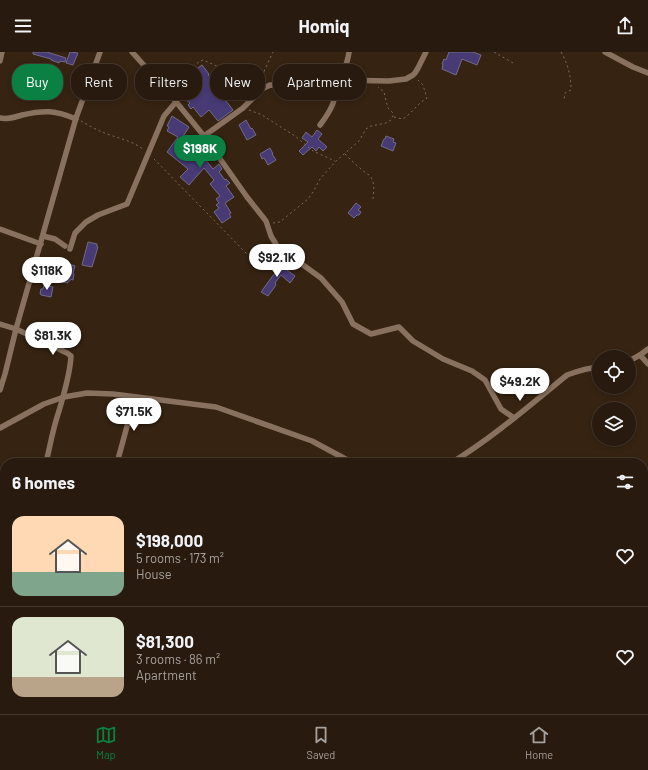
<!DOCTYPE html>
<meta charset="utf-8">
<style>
:root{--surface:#281a0e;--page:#34271c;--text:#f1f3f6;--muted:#a5a19e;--line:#44382e;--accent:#0b8043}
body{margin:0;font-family:Barlow,sans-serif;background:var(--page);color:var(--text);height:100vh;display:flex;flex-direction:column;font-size:15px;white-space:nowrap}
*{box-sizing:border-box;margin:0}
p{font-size:13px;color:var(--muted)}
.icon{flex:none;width:22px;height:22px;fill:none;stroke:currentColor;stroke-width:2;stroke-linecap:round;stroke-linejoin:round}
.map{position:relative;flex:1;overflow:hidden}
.side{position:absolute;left:0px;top:406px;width:648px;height:256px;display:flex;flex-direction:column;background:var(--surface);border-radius:16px 16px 0 0;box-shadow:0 2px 6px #0003,0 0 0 1px var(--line)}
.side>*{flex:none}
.hud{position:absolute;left:12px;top:12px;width:400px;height:36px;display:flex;gap:8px}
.controls{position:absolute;left:592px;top:298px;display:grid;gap:8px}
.controls a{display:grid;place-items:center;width:44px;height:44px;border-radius:50%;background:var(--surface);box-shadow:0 2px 6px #0003,0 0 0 1px var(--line);font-size:20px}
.price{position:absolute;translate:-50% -34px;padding:0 9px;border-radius:14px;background:#fff;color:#222;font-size:13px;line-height:26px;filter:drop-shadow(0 1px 2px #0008)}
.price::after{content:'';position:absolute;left:50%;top:24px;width:12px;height:9px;margin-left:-6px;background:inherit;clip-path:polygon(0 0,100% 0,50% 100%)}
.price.current{background:var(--accent);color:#fff}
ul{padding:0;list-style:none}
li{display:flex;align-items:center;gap:12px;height:100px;padding:0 12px}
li+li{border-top:1px solid var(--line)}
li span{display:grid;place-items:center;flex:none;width:112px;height:80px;border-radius:12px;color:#555}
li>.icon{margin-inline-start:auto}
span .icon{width:48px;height:48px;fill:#fffc;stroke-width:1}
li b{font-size:17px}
h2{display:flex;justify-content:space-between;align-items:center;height:48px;padding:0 12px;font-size:17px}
.tag{padding:0 14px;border-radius:16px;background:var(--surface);box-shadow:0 2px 6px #0003,0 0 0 1px var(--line);font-size:14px;line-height:36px}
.tag.current{background:var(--accent);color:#fff}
header{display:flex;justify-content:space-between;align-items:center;height:52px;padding:0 12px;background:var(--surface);font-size:18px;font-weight:700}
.menu{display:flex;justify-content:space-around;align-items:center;height:56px;border-top:1px solid var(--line);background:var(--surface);font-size:11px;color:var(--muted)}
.menu a{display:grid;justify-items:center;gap:2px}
.menu .current{color:var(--accent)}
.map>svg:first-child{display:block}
.building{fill:#483a75;stroke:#706c86}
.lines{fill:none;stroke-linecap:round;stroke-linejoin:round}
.path{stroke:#7d6c5e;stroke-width:1;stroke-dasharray:2 3;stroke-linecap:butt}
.street{stroke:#89715f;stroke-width:5.5}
</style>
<header><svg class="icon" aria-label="menu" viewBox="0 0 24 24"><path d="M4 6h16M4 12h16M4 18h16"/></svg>Homiq<svg class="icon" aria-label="share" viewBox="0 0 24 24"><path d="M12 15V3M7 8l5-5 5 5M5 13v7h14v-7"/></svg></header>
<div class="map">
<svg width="648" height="662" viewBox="0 0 648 662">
<rect width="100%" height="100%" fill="#362312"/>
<!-- building -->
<g class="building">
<path d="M33,0h14l19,6 -1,4 -5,-1 -1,2 -8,-3v-1l-18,-5z"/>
<path d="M70,0l8,1 -5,12 -7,-2z"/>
<path d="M449,0h24l8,3 -4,10 -15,-6 -6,16 -14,-6 1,-5h-1l2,-5 2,1z"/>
<path d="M202,13l7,9 -1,1 10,9 -3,3 18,23 -15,11 -9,-11 -8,7 -8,-10 -2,2 -3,-4 2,-2 -5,-4 14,-13 -11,-11z"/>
<path d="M43,28l12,4 -3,8 -12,-4z"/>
<path d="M101,32l11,3 -4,11 -10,-3z"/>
<path d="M172,64l17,11 -12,19 18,13 9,-7 3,4 -3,2 9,11 6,-5 3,5 -3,3 6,8 1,-1 4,4 -4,3 8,11 -9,6 6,10 -2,1 2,3 -9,6 -8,-11 5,-4 -3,-3 3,-2 -3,-4 4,-3 -10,-12 4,-4 -10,-12 -15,17 -9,-8 8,-8 -21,-17 11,-15 -11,-6 2,-4 -2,-1z"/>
<path d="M246,68l5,9 1,-1 4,7 -9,5 -8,-15z"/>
<path d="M317,78l5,4 -4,5 9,8 -4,4 -4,-4 -3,4 -4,-4 -9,8 -4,-4 9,-9 -6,-4 4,-6 6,5z"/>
<path d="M386,84l8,3 -1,3 3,1 -3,8 -12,-5 3,-7h1z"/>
<path d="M270,96l3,6h-1l4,6 -8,5 -4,-7 -2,1 -2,-5z"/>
<path d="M356,151l5,4 -3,3 3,2 -2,3h-2l-3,3 -6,-5z"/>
<path d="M88,190l9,2v3h1l-6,20 -10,-2z"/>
<path d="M63,210l12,4 -2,7 1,1 -1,6 -3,-1v2h-2v2l-6,-1 4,-12 -5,-2z"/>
<path d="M276,210l19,14 -5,7 -9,-8 -6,8 1,2 -8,11 -7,-4 16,-22 -5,-3z"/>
<path d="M44,233l9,2 -2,10 -10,-2v-1h-1l1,-5h2z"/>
</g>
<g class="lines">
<!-- path -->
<g class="path">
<path d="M494,0l19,11"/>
<path d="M561,0c7,12 10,24 10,38l-6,3 -1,7"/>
<path d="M261,29l4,-12 8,-17"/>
<path d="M172,36c9,-10 19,-23 31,-28l39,17 20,5"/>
<path d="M249,58l13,5 33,21 18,15 22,10"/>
<path d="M394,65l9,2c9,-6 14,-15 24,-21l-4,-13 -5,-5"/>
<path d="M81,69c7,4 14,8 21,11 14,6 30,8 42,18"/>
<path d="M345,102c5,5 10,10 16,15 2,2 5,4 8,6 6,6 5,15 4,24"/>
<path d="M154,107l93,95"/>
<path d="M273,171l7,-1 28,-23 5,-7 7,-13 15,-17 24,-21 7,-12 5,-3 15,-3 5,-3 2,-4v-3l-5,-5 -2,-7 -2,-9 -6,-5"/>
</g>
<!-- street -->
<g class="street">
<path d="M132,0l36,40 36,44 43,61 19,24 5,15 6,10 44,32 21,24 11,22 18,10 28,-7 14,14 30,18 29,12 13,9 16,29 13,9"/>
<path d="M605,0l28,15 15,6"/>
<path d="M0,9l2,-9"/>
<path d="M0,66c8,2 15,-1 22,-3 22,-5 33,-5 54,4"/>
<path d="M320,73c10,-13 19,-28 15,-45 9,-10 12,-14 14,-28"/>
<path d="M204,84l39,-28 19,-19 8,-4 34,1 13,-1 18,-5 54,1 17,-2 7,-4 2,-2 3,-5 8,-16"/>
<path d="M0,177l41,15"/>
<path d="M43,184l12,3 10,7"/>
<path d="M70,197l5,-16 11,-11 12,-7 29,-11 37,-88 12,-14"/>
<path d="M0,272l16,5 51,24 4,3c-1,19 -7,37 -12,55 -6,17 -9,35 -13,52"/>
<path d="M640,303l8,9"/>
<path d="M629,309l11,-6 8,-6"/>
<path d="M0,338l5,-16 11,-45 60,-211 24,-66"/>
<path d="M0,376l44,-24 20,-7 23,-4 26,1 103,13 96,34 41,22"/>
<path d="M117,411l18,-66"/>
<path d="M451,411c41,-25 78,-57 116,-88 11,-4 20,-7 32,-8"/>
<path d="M0,559l5,1"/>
<path d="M0,589l5,-19"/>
<path d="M0,633l5,2"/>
<path d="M52,657l11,5"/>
<path d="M126,662l1,-5"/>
<path d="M303,662v-5"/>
</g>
</g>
</svg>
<div class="controls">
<a><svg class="icon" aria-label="locate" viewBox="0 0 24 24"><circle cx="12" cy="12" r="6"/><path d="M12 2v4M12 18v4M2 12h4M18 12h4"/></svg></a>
<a><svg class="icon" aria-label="layers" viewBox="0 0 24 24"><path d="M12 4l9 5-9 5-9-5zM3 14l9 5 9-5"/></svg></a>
</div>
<b class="price current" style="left:200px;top:117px">$198K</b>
<b class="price" style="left:277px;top:226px">$92.1K</b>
<b class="price" style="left:47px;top:239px">$118K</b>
<b class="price" style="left:53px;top:304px">$81.3K</b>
<b class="price" style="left:520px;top:350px">$49.2K</b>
<b class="price" style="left:134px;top:380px">$71.5K</b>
<div class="hud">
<a class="tag current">Buy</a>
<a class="tag">Rent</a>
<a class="tag">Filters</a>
<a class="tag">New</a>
<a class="tag">Apartment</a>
</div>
<section class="side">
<h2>6 homes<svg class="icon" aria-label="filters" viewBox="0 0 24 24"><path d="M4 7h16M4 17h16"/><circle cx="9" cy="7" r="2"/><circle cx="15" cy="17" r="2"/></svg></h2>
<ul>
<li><span style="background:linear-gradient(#ffd9b3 70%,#7fa58c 0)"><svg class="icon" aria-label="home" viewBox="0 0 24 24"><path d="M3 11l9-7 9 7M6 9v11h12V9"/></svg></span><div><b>$198,000</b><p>5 rooms · 173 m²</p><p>House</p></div><svg class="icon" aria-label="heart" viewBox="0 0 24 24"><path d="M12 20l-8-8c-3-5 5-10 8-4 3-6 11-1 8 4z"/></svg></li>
<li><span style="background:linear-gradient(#dfe7d0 75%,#b9a48a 0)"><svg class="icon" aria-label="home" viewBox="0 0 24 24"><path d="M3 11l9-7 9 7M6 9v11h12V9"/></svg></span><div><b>$81,300</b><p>3 rooms · 86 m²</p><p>Apartment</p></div><svg class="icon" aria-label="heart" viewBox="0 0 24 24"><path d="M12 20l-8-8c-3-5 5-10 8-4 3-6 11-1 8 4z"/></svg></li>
</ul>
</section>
</div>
<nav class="menu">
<a class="current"><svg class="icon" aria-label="map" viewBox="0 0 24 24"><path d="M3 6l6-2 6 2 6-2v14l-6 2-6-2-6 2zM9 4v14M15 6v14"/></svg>Map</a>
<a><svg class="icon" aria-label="saved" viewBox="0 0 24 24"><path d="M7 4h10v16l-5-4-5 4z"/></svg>Saved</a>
<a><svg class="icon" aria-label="home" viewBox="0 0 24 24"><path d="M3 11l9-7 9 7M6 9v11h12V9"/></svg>Home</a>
</nav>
